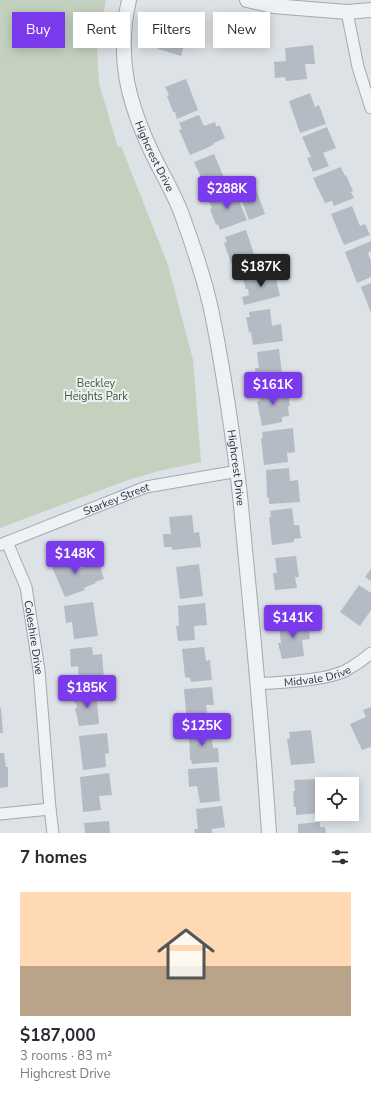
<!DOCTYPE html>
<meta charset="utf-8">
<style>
:root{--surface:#fff;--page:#f2f2f3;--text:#2b2b33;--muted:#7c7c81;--accent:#7c3aed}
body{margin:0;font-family:"Nunito Sans",sans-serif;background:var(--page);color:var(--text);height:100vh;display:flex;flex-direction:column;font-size:15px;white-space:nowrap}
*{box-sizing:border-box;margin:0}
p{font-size:13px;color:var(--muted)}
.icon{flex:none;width:22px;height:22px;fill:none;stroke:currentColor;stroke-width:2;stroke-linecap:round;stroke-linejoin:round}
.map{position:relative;height:833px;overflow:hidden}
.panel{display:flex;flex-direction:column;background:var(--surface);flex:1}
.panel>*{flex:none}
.hud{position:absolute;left:12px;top:12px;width:347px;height:36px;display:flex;gap:8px}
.buttons{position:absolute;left:315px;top:777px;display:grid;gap:8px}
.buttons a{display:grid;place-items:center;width:44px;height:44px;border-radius:0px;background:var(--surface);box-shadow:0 2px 10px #0003;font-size:20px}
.price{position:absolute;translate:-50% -34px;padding:0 9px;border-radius:4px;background:var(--accent);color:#fff;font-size:13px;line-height:26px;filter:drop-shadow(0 1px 2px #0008)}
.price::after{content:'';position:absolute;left:50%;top:24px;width:12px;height:9px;margin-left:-6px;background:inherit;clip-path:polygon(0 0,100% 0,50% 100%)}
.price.selected{background:#222;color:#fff}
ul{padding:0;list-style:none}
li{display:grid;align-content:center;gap:8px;height:212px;padding:0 20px}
li span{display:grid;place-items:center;height:124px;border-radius:0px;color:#555}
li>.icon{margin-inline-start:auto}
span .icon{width:72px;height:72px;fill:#fffc;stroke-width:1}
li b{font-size:17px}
h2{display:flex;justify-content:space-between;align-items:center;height:48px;padding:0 20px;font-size:17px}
.pill{padding:0 14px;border-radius:0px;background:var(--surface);box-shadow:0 2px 10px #0003;font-size:14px;line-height:36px}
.pill.selected{background:var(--accent);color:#fff}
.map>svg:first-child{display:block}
.green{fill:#c4d1be}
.building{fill:#b4bbc4}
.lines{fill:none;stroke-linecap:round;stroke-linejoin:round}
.minor-casing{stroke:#a2a9b1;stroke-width:13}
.tertiary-casing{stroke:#a2a9b1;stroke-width:16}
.minor{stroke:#eff2f5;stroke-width:11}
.tertiary{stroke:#eff2f5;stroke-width:14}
.labels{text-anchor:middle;stroke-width:4;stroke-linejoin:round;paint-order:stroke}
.street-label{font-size:11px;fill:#26303e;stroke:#ecf0f5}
.park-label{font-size:11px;fill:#3d5a33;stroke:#ecf0f5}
</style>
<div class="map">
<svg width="371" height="833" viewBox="0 0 371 833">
<rect width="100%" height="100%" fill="#dde2e7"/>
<!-- green -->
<path class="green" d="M0,0h106l-9,47 2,36 17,58 2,6 3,-1 47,119 25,95 8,102 -42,9 -31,9 -128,48z"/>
<!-- building -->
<g class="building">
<path d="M169,19l21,6 -9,31 -23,-7 6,-24 3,1z"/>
<path d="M313,45l2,19h-10l2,15 -21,2 -1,-4 -10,1 -1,-16 12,-1 -1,-13z"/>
<path d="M186,79l12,31 -21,9 -2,-7h-2l-6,-16 2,-1 -4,-8z"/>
<path d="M310,93l5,14 4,-2 7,19 -26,9 -11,-32z"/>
<path d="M199,115l5,11 11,-4 1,4h4l5,12 -11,5v1l-5,3 -19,8 -11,-25 3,-1 -3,-6z"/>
<path d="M327,127l9,21 -13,5 6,13 -16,6 -6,-14 4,-1 -9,-20z"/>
<path d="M214,154l13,31 -23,10 -7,-17 4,-1 -7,-15z"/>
<path d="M341,167l4,9 1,-1 7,16 -2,1 3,6 -20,8 -2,-5 -7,2 -12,-25z"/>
<path d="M253,181l12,33 -16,6 -12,-33z"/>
<path d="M234,189l13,31 -27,10 -2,-6 -2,1 -6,-16 2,-1 -4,-9z"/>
<path d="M352,206l8,20 5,-2 5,11 -26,10 -13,-31z"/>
<path d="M246,230l10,30 -23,8 -9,-25 3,-1 -2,-5z"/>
<path d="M371,241v10l-3,2 3,8v16l-14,6 -12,-31z"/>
<path d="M274,271l6,25 -36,9 -2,-8 7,-2 -1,-6h-2l-3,-10z"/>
<path d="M371,283v30l-10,-26z"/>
<path d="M270,309l2,17 9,-2 2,17 -30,4 -2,-13 -2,1 -3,-16h4l-1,-5z"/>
<path d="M279,349l4,33 -26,4 -2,-18h4l-2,-16z"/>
<path d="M287,387l3,19h-2l1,10 -7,1v5l-20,4 -5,-25h3l-2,-9z"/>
<path d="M293,428l2,24 -8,1 1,9 -24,3 -3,-27h2l-1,-6z"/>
<path d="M289,468l1,13 8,-1 2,22 -31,2v-6l-2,-1 -1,-27z"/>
<path d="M292,508l2,17h5l2,13 -7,1v3l-22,3 -3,-28h2l-1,-6z"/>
<path d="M192,515l2,18 5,-1 2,15 -29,3v-3h-8l-1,-13h8l-2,-17z"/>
<path d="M68,552l7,17h2l22,-6 5,16 -9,3 1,1 -12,5 1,2 -20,7 -16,-37z"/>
<path d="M296,556l3,21h-4l2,11 -22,2 -2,-17h4l-2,-15z"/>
<path d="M199,564l4,32 -23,3 -4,-32z"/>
<path d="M371,569v12l-6,-4z"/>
<path d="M359,585l12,8v17l-11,16 -20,-14z"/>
<path d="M93,602l5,34 -24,3 -2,-17 -6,1 -2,-17z"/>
<path d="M205,603l2,22 -13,1 1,14 -17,1 -2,-15h3l-1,-20z"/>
<path d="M308,621l2,18 -8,1 2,16 -22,3 -4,-16h3l-2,-18z"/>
<path d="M92,647l1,8 9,-1 2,26 -25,2 -1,-16 -7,1 -1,-18z"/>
<path d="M204,647l2,14 4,-1 2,20 -21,2 -1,-4 -5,-1 -3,-28z"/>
<path d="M212,687l2,18h-8l2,17 -21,1 -3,-34z"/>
<path d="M96,691l3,33 -20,2 -4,-18h2l-1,-5h-2v-5l11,-1v-5z"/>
<path d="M371,707v40l-9,3 -12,-26 16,-7 -3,-7z"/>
<path d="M0,708h1l2,25h-3z"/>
<path d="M211,729l2,19h5l1,14 -27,2 -1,-4h-1l-1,-30z"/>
<path d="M311,730l4,33 -24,2 -4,-26 3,-1 -1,-6z"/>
<path d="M107,733l2,20 -4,1 1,13 -23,3 -4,-34z"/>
<path d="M0,753h4l2,14h2v20l-8,1z"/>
<path d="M217,767l3,34 -20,2 -3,-17 -8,1 -1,-18z"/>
<path d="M109,773l3,22 -13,1 2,14 -18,2 -3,-35z"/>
<path d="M316,779l3,34 -23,2v-8h-2l-1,-16h2l-1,-11z"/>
<path d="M222,806l3,21 -13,2v4h-17l-1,-4h4l-2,-20z"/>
<path d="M109,821l1,12h-25l-1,-10z"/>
<path d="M320,822v5h5l1,6h-28v-9z"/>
</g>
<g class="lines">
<!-- minor casing -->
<g class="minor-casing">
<g id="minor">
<path d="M347,12l11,55 13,41"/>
<path id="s1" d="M7,542l19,45 13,83 11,139 3,24"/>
<path id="s2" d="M0,545l146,-58 92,-16"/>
<path id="s3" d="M258,684c25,-2 65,-3 87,-13 9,-5 18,-11 26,-18"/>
<path d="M0,814l50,-5"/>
</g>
</g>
<!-- tertiary casing -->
<g class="tertiary-casing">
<g id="tertiary">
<path id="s4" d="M129,0c-13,57 -1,102 23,153 10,21 22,40 30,62 11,31 22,62 29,94 11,53 19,107 26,161 4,30 6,60 9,90 9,91 17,182 23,273"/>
<path d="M247,0l26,6 74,6 24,-2"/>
</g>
</g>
<!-- minor -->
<use href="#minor" class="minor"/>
<!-- tertiary -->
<use href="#tertiary" class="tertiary"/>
</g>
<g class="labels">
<!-- street labels -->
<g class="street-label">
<text dy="4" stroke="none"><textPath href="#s4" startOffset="162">Highcrest Drive</textPath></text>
<text dy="4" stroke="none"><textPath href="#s4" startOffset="486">Highcrest Drive</textPath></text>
<text dy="4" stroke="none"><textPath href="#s2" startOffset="125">Starkey Street</textPath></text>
<text dy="4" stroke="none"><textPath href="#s1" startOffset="100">Coleshire Drive</textPath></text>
<text dy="4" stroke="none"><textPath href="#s3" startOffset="60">Midvale Drive</textPath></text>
</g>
<!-- park labels -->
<g class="park-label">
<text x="96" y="387">Beckley<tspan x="96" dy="13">Heights Park</tspan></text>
</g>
</g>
</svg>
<div class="buttons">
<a><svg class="icon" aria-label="locate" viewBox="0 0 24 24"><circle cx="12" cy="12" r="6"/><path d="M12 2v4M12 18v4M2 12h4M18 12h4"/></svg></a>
</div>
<b class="price" style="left:227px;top:210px">$288K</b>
<b class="price selected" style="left:261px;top:288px">$187K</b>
<b class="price" style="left:273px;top:406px">$161K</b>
<b class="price" style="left:75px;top:575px">$148K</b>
<b class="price" style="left:293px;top:639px">$141K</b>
<b class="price" style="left:87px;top:709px">$185K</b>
<b class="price" style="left:202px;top:747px">$125K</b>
<div class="hud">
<a class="pill selected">Buy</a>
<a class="pill">Rent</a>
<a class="pill">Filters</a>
<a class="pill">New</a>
</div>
</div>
<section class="panel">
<h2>7 homes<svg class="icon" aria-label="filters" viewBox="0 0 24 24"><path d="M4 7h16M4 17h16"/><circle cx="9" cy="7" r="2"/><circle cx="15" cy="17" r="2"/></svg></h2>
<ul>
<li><span style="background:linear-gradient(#ffd9b3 60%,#b9a48a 0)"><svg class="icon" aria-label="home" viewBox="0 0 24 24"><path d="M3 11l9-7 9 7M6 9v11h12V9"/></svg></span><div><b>$187,000</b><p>3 rooms · 83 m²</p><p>Highcrest Drive</p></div></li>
</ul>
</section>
